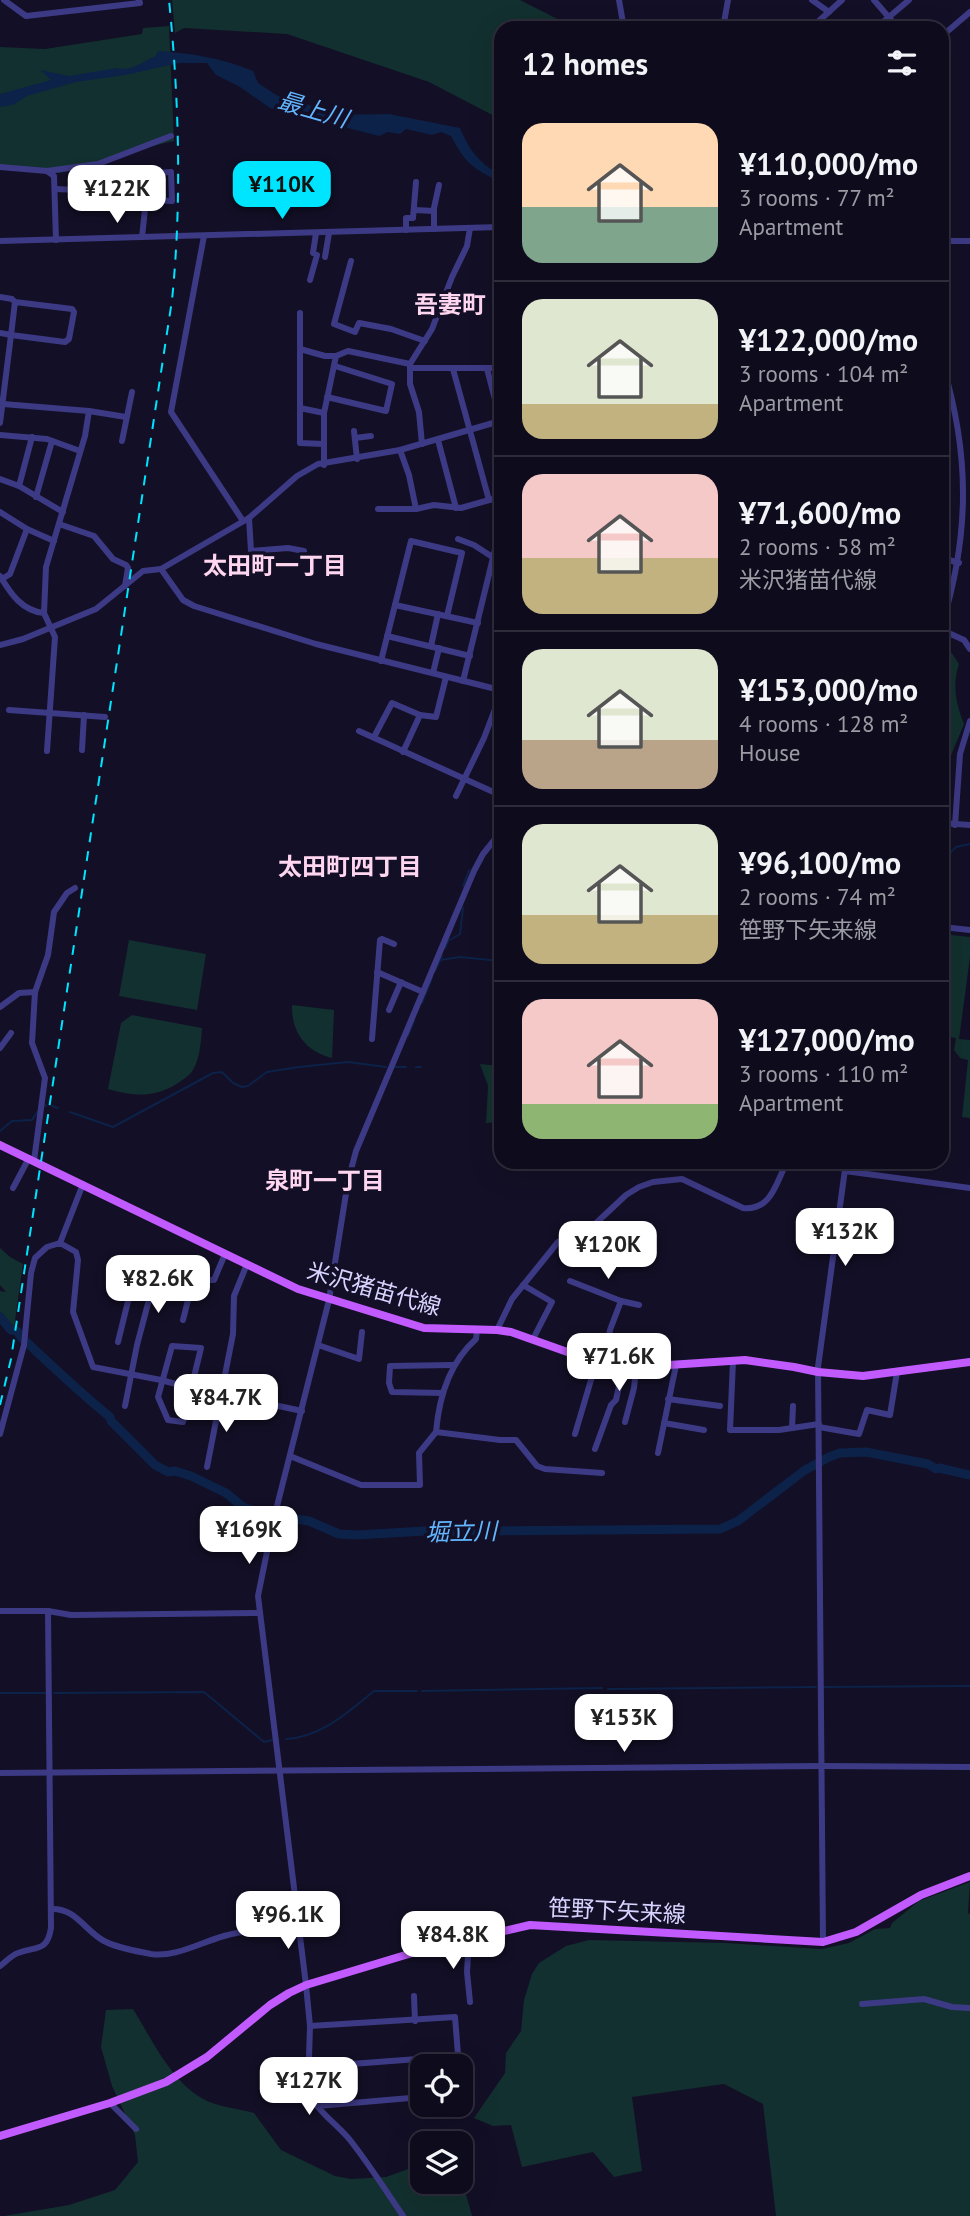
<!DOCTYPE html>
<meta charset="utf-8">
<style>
:root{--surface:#0e0b1c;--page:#1c1929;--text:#f1f3f6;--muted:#9b9ba3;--line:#2e2b3b;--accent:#00e5ff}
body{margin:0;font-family:"PT Sans","Noto Sans JP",sans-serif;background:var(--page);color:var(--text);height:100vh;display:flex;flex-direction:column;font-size:26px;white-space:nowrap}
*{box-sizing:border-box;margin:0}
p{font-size:23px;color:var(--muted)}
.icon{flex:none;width:38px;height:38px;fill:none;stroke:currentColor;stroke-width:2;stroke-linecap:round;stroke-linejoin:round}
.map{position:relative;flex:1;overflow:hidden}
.panel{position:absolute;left:494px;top:21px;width:455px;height:1148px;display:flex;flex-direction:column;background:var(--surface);border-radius:21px;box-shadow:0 7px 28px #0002,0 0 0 2px var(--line)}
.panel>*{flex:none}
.controls{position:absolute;left:410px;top:2054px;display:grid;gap:14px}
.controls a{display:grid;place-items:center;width:63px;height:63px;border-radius:14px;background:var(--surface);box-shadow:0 7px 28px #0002,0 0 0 2px var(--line);font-size:35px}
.price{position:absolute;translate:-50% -60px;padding:0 16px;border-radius:14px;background:#fff;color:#222;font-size:23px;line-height:46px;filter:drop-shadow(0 2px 4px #0008)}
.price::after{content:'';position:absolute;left:50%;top:42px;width:21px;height:16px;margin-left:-10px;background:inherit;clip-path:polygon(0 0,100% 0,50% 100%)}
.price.on{background:var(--accent);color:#111}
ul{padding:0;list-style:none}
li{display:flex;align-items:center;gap:21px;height:175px;padding:0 28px}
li+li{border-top:2px solid var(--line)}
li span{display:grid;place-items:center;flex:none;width:196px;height:140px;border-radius:21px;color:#555}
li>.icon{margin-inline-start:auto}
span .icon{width:84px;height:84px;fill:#fffc;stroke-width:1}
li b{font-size:30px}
h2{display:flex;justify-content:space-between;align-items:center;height:84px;padding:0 28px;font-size:30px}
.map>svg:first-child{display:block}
.green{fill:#12302f}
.water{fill:#0c2248}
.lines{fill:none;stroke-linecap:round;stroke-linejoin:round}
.stream{stroke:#0c2248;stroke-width:2}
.river{stroke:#0c2248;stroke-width:9}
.minor{stroke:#3d3a85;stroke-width:6}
.major{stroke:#c25bff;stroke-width:8}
.rail{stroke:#00e5ff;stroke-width:2;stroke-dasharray:10 9;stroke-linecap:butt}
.labels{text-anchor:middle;stroke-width:7;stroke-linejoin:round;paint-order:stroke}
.street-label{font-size:23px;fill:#d9d4ff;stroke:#130f26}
.water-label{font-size:24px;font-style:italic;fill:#62b6ff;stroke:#130f26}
.neighbourhood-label{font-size:24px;font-weight:bold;fill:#ffd6f0;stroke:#130f26}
</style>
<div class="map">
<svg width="970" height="2216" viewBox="0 0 970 2216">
<rect width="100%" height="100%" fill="#130f26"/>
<!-- green -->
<g class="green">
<path d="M172,0h348l55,28h-75v91l-71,-37 -142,-48 -103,-6 -9,5z"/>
<path d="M169,26l5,115 -30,7 -45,17 -40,8 -59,-4v-122l45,2 97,-15 1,-6z"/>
<path d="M947,646l12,18c-7,21 -3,40 5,60l-22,53v-117z"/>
<path d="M942,934l28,3v20l-11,82 11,1v78l-8,-1 6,-57 -8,-2 -6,-8 2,-12 -14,-2z"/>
<path d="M129,940l77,14 -9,56 -78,-14z"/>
<path d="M292,1005l42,5 -2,48c-26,-6 -41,-26 -40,-53z"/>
<path d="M132,1015l70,13c-1,14 -2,30 -9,42 -3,5 -8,8 -12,11 -24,17 -46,16 -73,8l13,-66z"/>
<path d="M480,1064l20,2v56l-14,1 2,-37z"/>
<path d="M0,1248l10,9 13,7 -9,63 -14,-15v-21l6,1 -6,-7z"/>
<path d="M970,1882l-2,31 2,1v302h-194l-13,-112 -39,-20 -92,13 10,74 -28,6 -21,-25 -71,15 -11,-42 -18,1 -19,-8 31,-45 1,-20 15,-22 3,-31 8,-26 7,-11 27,-17 23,-6 137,3 96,6 27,-6 26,-14 15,-1 2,-5 27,-22z"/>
<path d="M133,2009c20,32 39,75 74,92 14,6 32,8 47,12l27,37 54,26 16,3 35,-2 36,-13v18h38v-9l12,43h-468l65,-11 46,-15 23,-28 -3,-27 -23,-49 -11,-39 5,-37z"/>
</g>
<!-- water -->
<path class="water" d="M158,51c33,2 64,7 95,20l5,12 20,13 31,9 24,10 56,-1 71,14c8,20 20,37 40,46v8c-28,-14 -35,-19 -49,-46l-10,-4 -9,3 -26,-6 -6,5 -12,-2 -9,4 -109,-28 -30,-21 -24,-12 -9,-12h-28l-54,12 -49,7 -49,14 -14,9 -13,2v-13l51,-14 -11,-10 29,6 48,-8c15,4 26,-7 39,-12z"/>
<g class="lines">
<!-- stream -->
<g class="stream">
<path d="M942,861l14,-14 14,-3"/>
<path d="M463,886l6,-16"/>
<path d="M445,948l3,-7 12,-7 3,-26"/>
<path d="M440,960l20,-3 40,4"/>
<path d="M435,971l7,-15"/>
<path d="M422,1003l10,-25"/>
<path d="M408,1036l6,-15"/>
<path d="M393,1067h13"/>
<path d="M416,1067h5"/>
<path d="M45,1105l1,1"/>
<path d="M52,1106l6,2"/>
<path d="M70,1112l43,15 100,-54 9,-1 11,11 9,4 6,-1 19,-14 32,-5 49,-5 38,5"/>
<path d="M0,1131l12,-10 20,-1 6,-9"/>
<path d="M824,1687l146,-1"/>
<path d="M608,1689l208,-2"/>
<path d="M422,1691l180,-3"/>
<path d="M0,1693h45"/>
<path d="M54,1693l150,-1 60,50 8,-2"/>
<path d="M286,1739c36,-2 62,-27 88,-48h43"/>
</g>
<!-- river -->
<path class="river" d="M0,1317l11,13 6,1 4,6c29,27 58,55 89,80l1,4 44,44 13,7 7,-1 16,5 35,17 17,14 21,7 45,7 30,13 18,1 68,-4 16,2 26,-2 253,-2 18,-8 67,-51 24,-13 11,-4 26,-1 62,12 8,5 3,-1 31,7"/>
<!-- minor -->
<g class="minor">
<path d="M4,0l22,16 114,-13 -1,-3"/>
<path d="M619,0l4,23 20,5"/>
<path d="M812,0l17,12"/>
<path d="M874,0l24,28"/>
<path d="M723,28l5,-28"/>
<path d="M811,28l31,-28"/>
<path d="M876,28l33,-28"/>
<path d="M942,36l28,-24"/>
<path d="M0,167l47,4 51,-7 73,-28"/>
<path d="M47,171l7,5 2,64"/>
<path d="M56,189l22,1 18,-3 50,13"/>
<path d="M121,194l5,-19 45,-3 1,29 -26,-1 -4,37"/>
<path d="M414,210l20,1"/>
<path d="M434,229v-21l5,-23"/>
<path d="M406,230v-12h7l3,-36"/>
<path d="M204,236l-33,176 72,109"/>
<path d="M0,241l500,-14"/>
<path d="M942,241h28"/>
<path d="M313,253l3,-20"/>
<path d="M325,257l4,-24"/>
<path d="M351,261l-17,63 21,8 4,-9 32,6 34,12"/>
<path d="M310,280l7,-25"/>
<path d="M0,297l12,2 3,3 57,7 2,3 -5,27 -4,3 -54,-7 4,-33"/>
<path d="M300,313v130l24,1"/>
<path d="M0,333l11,2 -11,88"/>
<path d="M300,349l25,7h11"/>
<path d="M942,362c28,92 28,171 0,263"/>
<path d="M410,368h90"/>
<path d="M453,369l36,131"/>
<path d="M487,369l13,49"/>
<path d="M327,397l59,14 6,-27 -57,-18"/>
<path d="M3,404l86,7 37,6"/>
<path d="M300,408l24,5"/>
<path d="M354,431l3,28"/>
<path d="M0,435l47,4 33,12"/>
<path d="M355,438l16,-2"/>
<path d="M438,440l18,68"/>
<path d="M122,441l10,-49"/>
<path d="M422,444l-3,-32 -9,-28v-20l22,-35 20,-52 15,-31 3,-18"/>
<path d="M400,450l9,25 7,34"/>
<path d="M324,465v-52l12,-57 12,-5 62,13"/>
<path d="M0,479l19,7 44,26"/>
<path d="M19,486l13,-49"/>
<path d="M36,497l16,-56"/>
<path d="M378,509h38l18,-4 27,3 39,-11"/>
<path d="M0,512l27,17 27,12"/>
<path d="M249,518l2,33 37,-3 16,3"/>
<path d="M59,524l35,12 19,23 13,6 2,3 -3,18"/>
<path d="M458,539l16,6 20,13"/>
<path d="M942,558l17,5"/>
<path d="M161,569l22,31 11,6 122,38 184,46"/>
<path d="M0,576c11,18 22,35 44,37"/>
<path d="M2,579l8,-5 17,-45"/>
<path d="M395,605l83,18"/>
<path d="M942,630l22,10 6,9"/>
<path d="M387,636l83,20"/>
<path d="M0,645l23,-6 73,-30 47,-38 18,-2 88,-51 48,-42 21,-12 82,-14 100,-29"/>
<path d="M431,646l7,-32"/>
<path d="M381,661l30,-120 51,12 -15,63"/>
<path d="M433,673l6,-25"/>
<path d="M463,681l37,-152"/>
<path d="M9,710l96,7"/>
<path d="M420,715l16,2 10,-40"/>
<path d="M359,731l141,64"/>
<path d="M374,737l18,-34 28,12 -17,37"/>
<path d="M82,750l2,-35"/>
<path d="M47,751l8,-114 -11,-24 2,-46 39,-131 4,-25"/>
<path d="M456,796l28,-58 16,-42"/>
<path d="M942,823l28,2"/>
<path d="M955,825l5,-71 10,-33"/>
<path d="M942,927l28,3"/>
<path d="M377,972l46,20"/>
<path d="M0,1007l19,-14 16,-1"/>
<path d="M389,1010l12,-28"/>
<path d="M372,1039l8,-99 2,-1 12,5"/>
<path d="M0,1048l11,-15"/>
<path d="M34,1161l11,-83 -13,-35 3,-51 13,-37 6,-43 13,-19 8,-5"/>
<path d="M845,1171l125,17"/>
<path d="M13,1188l16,-30"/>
<path d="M60,1243l23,-59"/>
<path d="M193,1280h21l11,-26"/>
<path d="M570,1281l51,20 18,4"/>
<path d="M523,1285l29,17 -19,37"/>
<path d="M497,1330l15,-31 46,-57 35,-16 33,-31 13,-8 14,-5 29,-3 61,29c29,3 33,-26 44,-46"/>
<path d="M118,1342l13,-53 19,3"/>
<path d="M318,1345l41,14 3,-27"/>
<path d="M172,1346l29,2 -18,74 -15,-2 -10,-23z"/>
<path d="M733,1361l-3,69h49l40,-6"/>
<path d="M604,1365l6,-35 11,-29"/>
<path d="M443,1393l-51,-1 -3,-9 1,-17 63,-1"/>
<path d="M668,1399l52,7"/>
<path d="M125,1406l12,-61 18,-68 38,3 -10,40"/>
<path d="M625,1422l9,-34 2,-19"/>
<path d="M664,1423l40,7"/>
<path d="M819,1427l40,7 8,-24 23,5 7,-43"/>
<path d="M792,1428l1,-22"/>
<path d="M436,1432c3,-35 13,-69 40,-93l1,-9"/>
<path d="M0,1434l24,-89 7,-72 4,-15 12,-11 13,-4 16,9 2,8 -5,52 20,55 68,13 78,21 21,1 42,9"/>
<path d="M575,1434l21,-71"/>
<path d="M595,1449l16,-44 5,-5 7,-32"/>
<path d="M658,1453l18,-88"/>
<path d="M290,1456l71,29h59l-1,-32 17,-21 64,8h16l21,26 8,3 57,4"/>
<path d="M207,1467l26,-133 1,-38 13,-32"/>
<path d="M0,1611h48l23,4 188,-2"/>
<path d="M0,1773l822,-7 148,1"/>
<path d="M51,1909c25,-1 33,21 53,32 13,7 32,10 47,13 23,4 51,-12 73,-18 24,-6 49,-10 74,-15"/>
<path d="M469,1939l-2,33 3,30"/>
<path d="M823,1942l-5,-575 28,-205"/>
<path d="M0,1966c6,-4 10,-10 18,-13 19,-7 29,-1 33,-25l-3,-317"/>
<path d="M414,1996l1,25"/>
<path d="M862,2004l62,-5 28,8 18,1"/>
<path d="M310,2026l145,-9 4,50"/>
<path d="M311,2067l147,-11"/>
<path d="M110,2103l26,26"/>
<path d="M317,2106l105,-9"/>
<path d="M403,2216c-17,-25 -34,-52 -53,-76 -13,-16 -35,-30 -42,-50l2,-64 -4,-41 -48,-389 15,-74 56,-222 19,-119 8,-30 118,-280 9,-17 17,-21"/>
</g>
<!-- major -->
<g class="major">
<path d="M0,1145l298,144 126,39 73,2 14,2 93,33 19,3 122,-8 49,7 24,5 45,4 107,-14"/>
<path d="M0,2136l110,-33 56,-21 41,-25 63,-52 19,-12 17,-8 116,-35 108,-25 293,17 33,-10 65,-37 49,-19"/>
</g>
<!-- rail -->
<path class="rail" d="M0,1405l11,-46 161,-1059c10,-99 7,-201 -3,-300"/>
</g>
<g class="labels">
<!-- street labels -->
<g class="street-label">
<text transform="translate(374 1289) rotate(16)" y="8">米沢猪苗代線</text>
<text transform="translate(617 1911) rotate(3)" y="8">笹野下矢来線</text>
</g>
<!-- water labels -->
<g class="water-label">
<text transform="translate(313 110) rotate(16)" y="8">最上川</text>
<text transform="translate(461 1532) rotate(-1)" y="8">堀立川</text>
</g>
<!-- neighbourhood labels -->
<g class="neighbourhood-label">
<text x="450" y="313">吾妻町</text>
<text x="275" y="574">太田町一丁目</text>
<text x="350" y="875">太田町四丁目</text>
<text x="325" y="1189">泉町一丁目</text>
</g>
</g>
</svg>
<div class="controls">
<a><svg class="icon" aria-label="locate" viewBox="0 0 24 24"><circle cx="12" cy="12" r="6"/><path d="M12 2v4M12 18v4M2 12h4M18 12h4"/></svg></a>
<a><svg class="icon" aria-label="layers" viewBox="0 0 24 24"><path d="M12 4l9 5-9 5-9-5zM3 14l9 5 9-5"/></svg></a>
</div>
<b class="price on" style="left:282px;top:221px">¥110K</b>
<b class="price" style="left:117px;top:225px">¥122K</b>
<b class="price" style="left:845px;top:1268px">¥132K</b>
<b class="price" style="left:608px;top:1281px">¥120K</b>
<b class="price" style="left:158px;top:1315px">¥82.6K</b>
<b class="price" style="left:619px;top:1393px">¥71.6K</b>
<b class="price" style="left:226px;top:1434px">¥84.7K</b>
<b class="price" style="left:249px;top:1566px">¥169K</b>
<b class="price" style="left:624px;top:1754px">¥153K</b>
<b class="price" style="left:288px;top:1951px">¥96.1K</b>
<b class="price" style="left:453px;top:1971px">¥84.8K</b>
<b class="price" style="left:309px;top:2117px">¥127K</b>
<section class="panel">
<h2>12 homes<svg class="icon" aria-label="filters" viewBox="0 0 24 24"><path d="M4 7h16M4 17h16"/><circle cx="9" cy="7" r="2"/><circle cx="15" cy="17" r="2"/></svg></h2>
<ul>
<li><span style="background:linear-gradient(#ffd9b3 60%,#7fa58c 0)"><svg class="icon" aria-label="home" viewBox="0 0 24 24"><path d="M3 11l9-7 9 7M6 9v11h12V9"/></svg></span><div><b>¥110,000/mo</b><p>3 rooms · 77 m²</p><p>Apartment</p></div></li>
<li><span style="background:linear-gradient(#dfe7d0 75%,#c2b280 0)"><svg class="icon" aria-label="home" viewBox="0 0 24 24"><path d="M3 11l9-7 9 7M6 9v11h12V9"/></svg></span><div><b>¥122,000/mo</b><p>3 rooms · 104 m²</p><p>Apartment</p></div></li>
<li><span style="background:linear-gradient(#f6c9c9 60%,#c2b280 0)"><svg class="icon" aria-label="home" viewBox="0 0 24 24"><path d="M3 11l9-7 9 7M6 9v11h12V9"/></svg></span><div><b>¥71,600/mo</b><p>2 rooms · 58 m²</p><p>米沢猪苗代線</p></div></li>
<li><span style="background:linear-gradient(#dfe7d0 65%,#b9a48a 0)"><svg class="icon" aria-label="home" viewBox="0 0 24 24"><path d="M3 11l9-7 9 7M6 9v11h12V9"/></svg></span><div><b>¥153,000/mo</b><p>4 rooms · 128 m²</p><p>House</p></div></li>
<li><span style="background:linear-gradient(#dfe7d0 65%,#c2b280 0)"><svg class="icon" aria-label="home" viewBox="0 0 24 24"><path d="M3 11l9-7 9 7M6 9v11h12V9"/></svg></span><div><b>¥96,100/mo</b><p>2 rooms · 74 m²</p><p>笹野下矢来線</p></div></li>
<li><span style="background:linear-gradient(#f6c9c9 75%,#8fb573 0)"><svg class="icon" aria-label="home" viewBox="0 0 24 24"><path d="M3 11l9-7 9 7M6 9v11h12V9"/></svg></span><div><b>¥127,000/mo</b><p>3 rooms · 110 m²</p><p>Apartment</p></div></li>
</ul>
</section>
</div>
